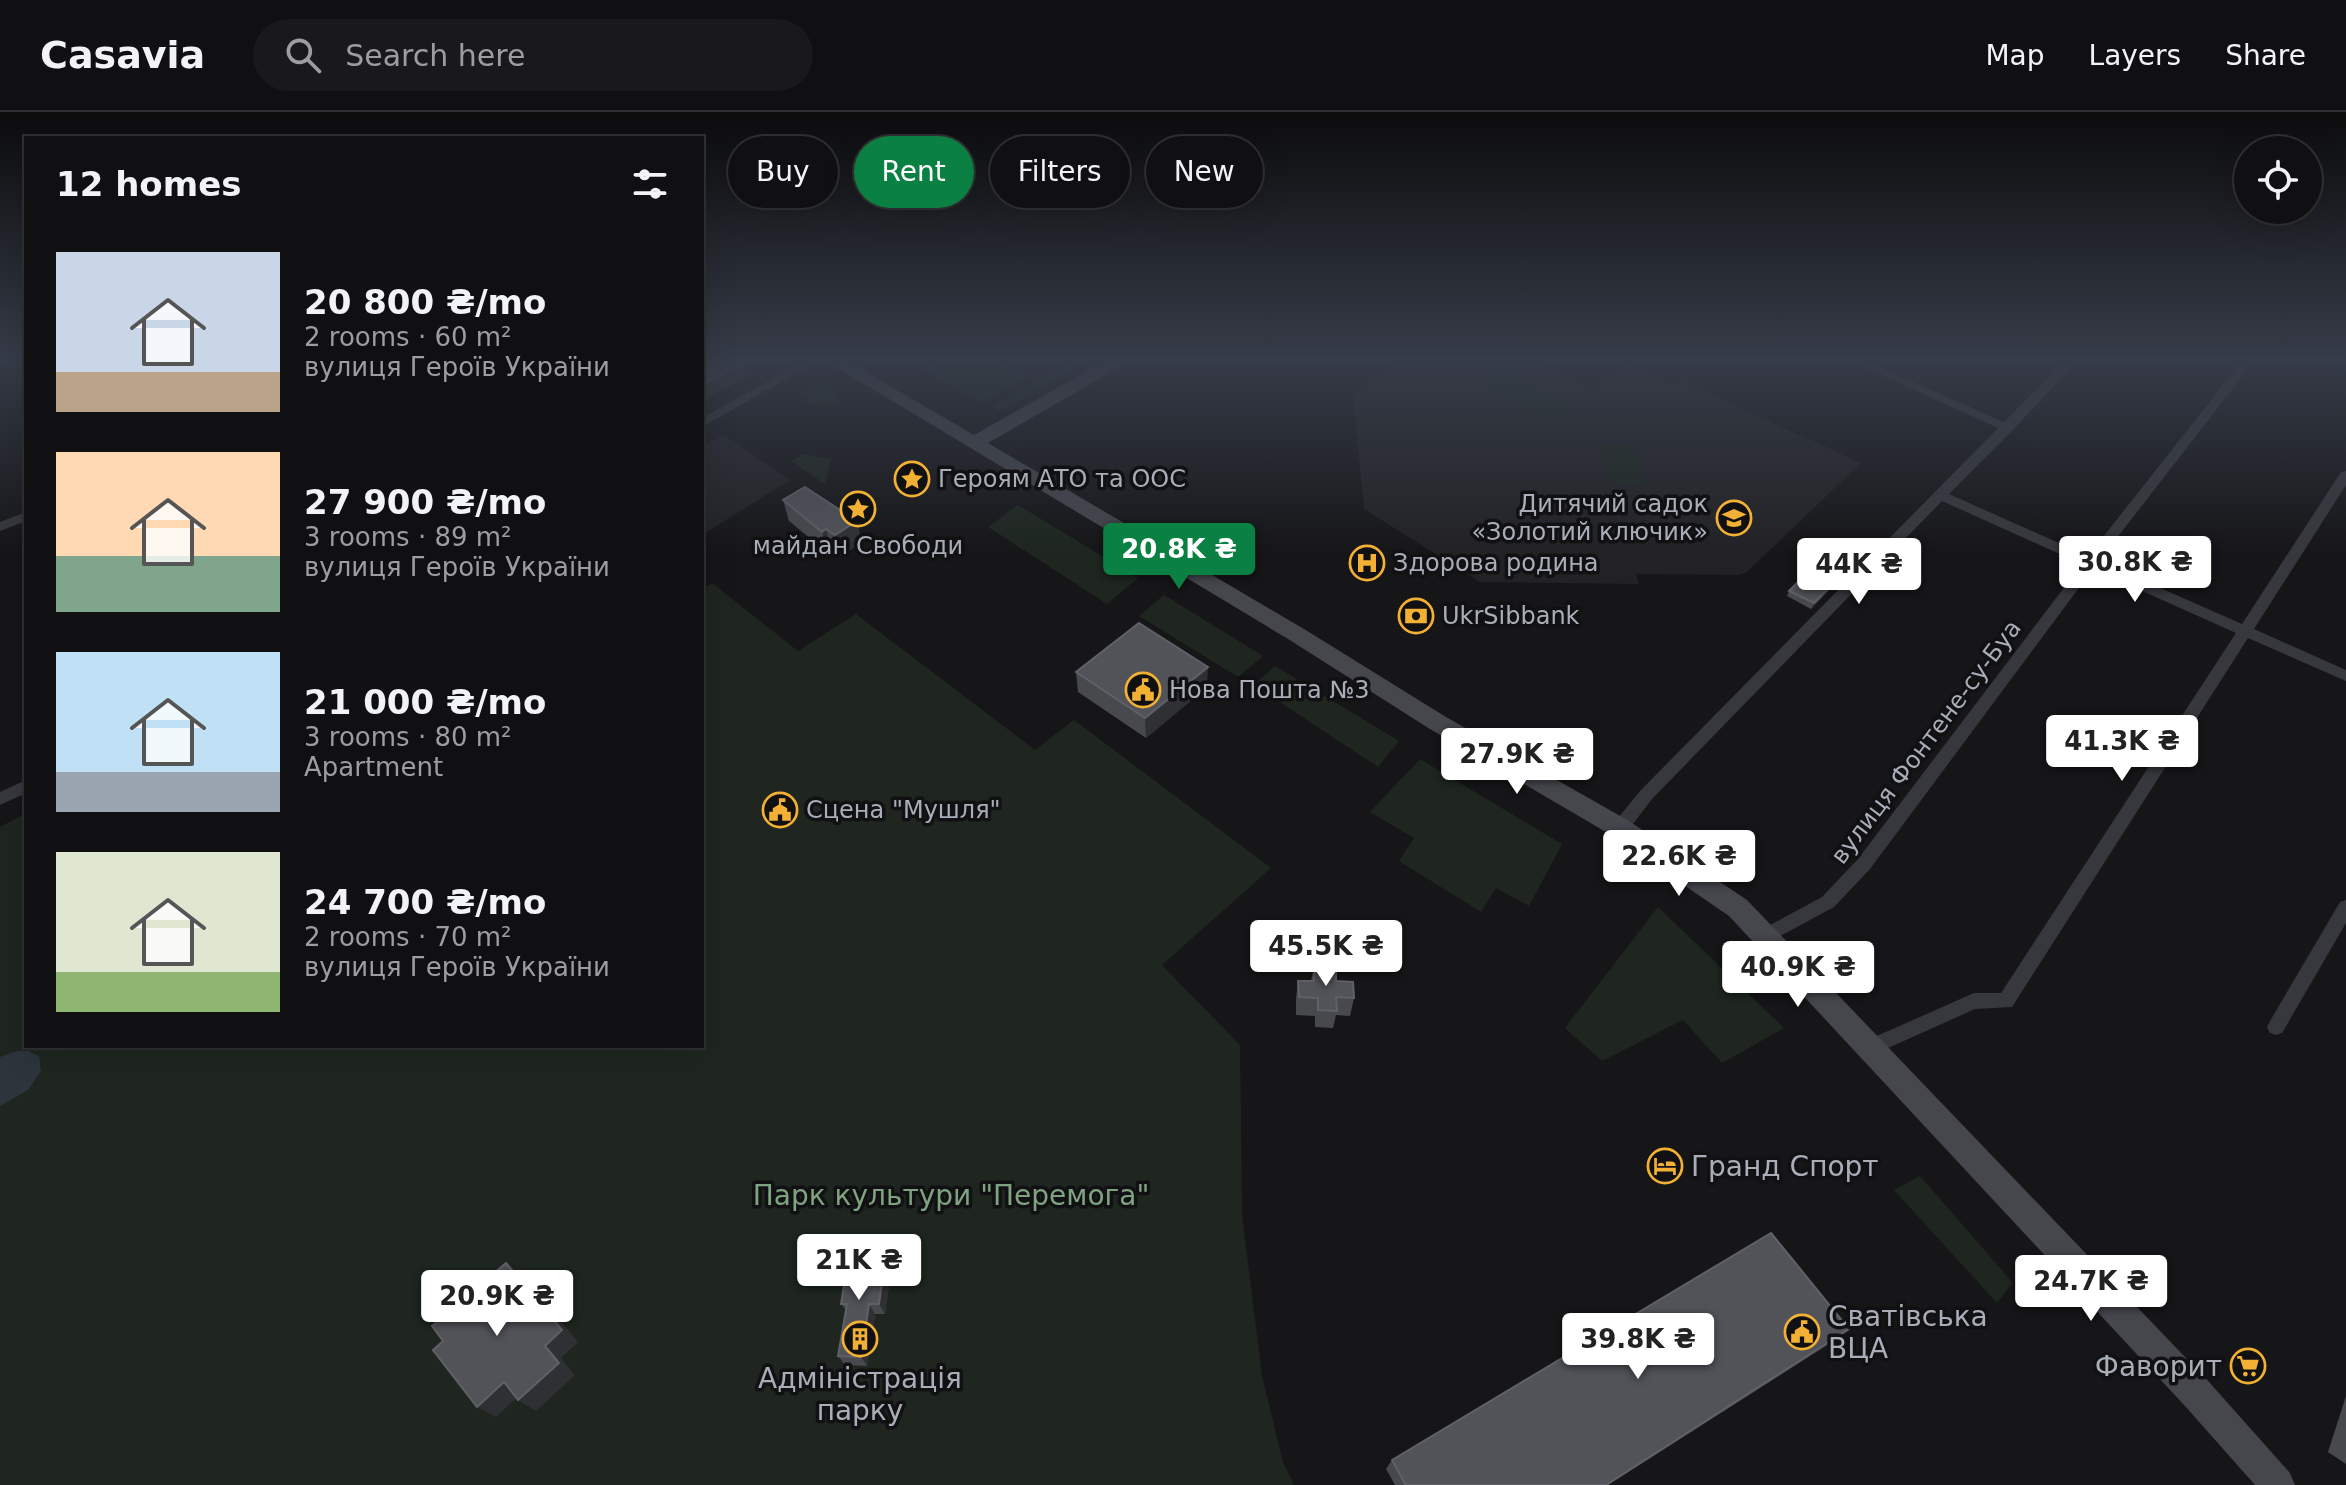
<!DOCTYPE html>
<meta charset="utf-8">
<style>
:root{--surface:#101012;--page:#19191b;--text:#f1f3f6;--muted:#9c9d9f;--line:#303032;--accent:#0b8043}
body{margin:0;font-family:"DejaVu Sans",sans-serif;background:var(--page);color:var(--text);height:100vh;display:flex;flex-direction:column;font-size:30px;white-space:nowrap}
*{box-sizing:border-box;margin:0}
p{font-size:26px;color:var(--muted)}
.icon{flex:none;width:44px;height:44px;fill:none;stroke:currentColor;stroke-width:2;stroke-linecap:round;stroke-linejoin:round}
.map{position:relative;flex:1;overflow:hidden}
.details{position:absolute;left:24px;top:24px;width:680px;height:912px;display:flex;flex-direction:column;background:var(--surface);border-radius:0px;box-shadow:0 8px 32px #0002,0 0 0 2px var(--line)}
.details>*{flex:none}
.guide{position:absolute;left:728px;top:24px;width:760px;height:72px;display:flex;gap:16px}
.fabs{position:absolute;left:2234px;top:24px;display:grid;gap:16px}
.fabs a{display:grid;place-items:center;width:88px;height:88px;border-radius:50%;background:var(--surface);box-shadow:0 8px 32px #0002,0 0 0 2px var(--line);font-size:40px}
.price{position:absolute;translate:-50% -68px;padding:0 18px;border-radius:8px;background:#fff;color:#222;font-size:26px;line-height:52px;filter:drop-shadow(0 2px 4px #0008)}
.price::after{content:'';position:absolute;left:50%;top:48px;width:24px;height:18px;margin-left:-12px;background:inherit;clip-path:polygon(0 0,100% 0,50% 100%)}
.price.selected{background:var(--accent);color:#fff}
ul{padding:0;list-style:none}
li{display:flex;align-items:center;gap:24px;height:200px;padding:0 32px}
li span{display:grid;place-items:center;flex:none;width:224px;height:160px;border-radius:0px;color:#555}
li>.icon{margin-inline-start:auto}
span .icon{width:96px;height:96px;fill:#fffc;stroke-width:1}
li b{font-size:34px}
h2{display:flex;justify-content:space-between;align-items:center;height:96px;padding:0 32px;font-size:34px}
.chip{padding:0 28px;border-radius:36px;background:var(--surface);box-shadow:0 8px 32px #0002,0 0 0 2px var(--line);font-size:28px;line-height:72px}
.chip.selected{background:var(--accent);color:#fff}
header{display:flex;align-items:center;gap:48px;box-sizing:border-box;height:112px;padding:0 40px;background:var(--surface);border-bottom:2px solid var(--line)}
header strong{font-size:38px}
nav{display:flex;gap:44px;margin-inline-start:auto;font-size:28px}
.search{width:560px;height:72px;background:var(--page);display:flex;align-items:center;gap:20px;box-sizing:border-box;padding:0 28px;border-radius:44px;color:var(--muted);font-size:30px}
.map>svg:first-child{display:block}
.built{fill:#222225}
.green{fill:#1e261f}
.water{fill:#2c353c}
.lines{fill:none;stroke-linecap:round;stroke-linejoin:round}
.street{fill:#37383d;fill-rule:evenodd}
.secondary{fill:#45474d;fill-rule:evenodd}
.wall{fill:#47494d}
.shaded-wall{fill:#2f3033}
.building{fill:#525359;stroke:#5f6168;stroke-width:2}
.labels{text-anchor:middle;stroke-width:7;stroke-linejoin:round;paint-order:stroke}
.poi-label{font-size:24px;fill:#a8adb8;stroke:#111113;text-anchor:start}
.street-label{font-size:24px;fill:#a8adb8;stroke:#111113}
.near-poi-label{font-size:28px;fill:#a8adb8;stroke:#111113;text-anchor:start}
.near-park-label{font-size:28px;fill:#7fa381;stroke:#111113}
</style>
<header>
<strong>Casavia</strong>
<div class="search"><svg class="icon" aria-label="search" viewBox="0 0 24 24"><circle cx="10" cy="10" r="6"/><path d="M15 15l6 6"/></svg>Search here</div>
<nav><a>Map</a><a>Layers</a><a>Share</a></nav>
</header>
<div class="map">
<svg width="2346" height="1373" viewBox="0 0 2346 1373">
<rect width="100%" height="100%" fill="#161618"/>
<!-- built -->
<g class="built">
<path d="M1405,249h125l62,29 34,-26 49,22 7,-5 179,82 -114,109 -9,3 -102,-1 3,10 -159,-2 -116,-73 -11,-114z"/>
<path d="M724,323l66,45 -88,55v-88z"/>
</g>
<!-- green -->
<g class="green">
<path d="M934,249h66l29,16 -47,26 -60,-35z"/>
<path d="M1073,249h16l-89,51 -8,-5z"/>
<path d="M1506,259l68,35 -26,19 -68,-37z"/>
<path d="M821,271l18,12v6l-12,5 -19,-1 -2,-15 6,-6z"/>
<path d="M1599,332h34l13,40 -35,-1z"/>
<path d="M803,342l28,5 -6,25 -34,-23z"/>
<path d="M1018,393l120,73 -31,26 -119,-77z"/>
<path d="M712,471l86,68 58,-37 179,136 39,-30 197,148 -109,97 78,80 2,170 20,161 21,86 11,23h-1294v-658l26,-14v233h676v-457z"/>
<path d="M1164,483l99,61 -25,21 -99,-61z"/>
<path d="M1275,554l124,75 -21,26 -124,-82z"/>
<path d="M1420,647l142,85 -33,62 -33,-18 -15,24 -82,-51 15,-23 -44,-26z"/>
<path d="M1658,795l126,121 -62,35 -39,-43 -81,41 -37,-33z"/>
<path d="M1920,1064l93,107 -16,20 -103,-113z"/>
</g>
<!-- water -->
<path class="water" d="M17,939h11l11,5 2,15 -13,19 -28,16v-49z"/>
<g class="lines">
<!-- street -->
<g class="street">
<path d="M804,249h14l-116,66v-9z"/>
<path d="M1851,249h15l138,61 61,-61h12l-65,70 -63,63 139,62 154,-195h12l-155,200 143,63 99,-152 5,-1v14l-92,144 92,41v11l-98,-43 -236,369 -37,2 -107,48 -7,-2 -2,-6 2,-6 113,-50h27l235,-360 -143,-64 -223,300 -36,38 -63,34 -6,2 -6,-2 -3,-5 3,-5 63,-34 36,-38 224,-295 -140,-63 -290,298 -26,34h-12l-2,-5 2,-5 26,-32 358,-363z"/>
<path d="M26,400v9l-26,10v-9z"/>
<path d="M26,668v13l-26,12v-13z"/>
<path d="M2346,788v23l-64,110 -6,2 -6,-2 -3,-6 3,-6 70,-119z"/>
</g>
<!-- secondary -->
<path class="secondary" d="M826,249h21l127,74 131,-74h20l-2,4 -135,78 316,186 142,88 183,104 118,79 462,482 81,91 5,12h-40l-70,-79 -456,-490 -118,-81 -181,-106 -142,-90z"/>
</g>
<!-- wall -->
<g class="wall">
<path d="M783,388l79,42 -21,14 -9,-6 -4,3 -39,-32z"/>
<path d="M1834,471l-3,5 -20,21 -24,-13 2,-5z"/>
<path d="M1076,560l131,15 -61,51 -68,-46z"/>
<path d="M1314,854l22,15 18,17 -4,18 -14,-1 -3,13 -18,-1v-11l-19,-1v-16l2,-18h13z"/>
<path d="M891,1159l-6,43h-10l-8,52 -22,-1 -7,-9 8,-46 -5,-6z"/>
<path d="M1832,1230l-224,143h-213l-9,-16 6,-9z"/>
<path d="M2346,1284v68l-18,-12z"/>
</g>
<!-- shaded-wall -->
<g class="shaded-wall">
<path d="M743,251l4,14 -45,24v-16z"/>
<path d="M857,409l5,21 -21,14 -6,-21z"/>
<path d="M826,417l6,21 -4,3 -6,-21z"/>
<path d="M1834,471l-3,5 -20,21 3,-6z"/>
<path d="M1208,555l-1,20 -61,51 -1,-20z"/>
<path d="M885,1148l6,11 -6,43 -6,-10z"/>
<path d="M506,1151l17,13 55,66 -17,16 14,17 -39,36 -18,-11 27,-54z"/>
<path d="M869,1192l6,10 -8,52 -6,-9z"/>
<path d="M1849,1217l-241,156h-2z"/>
<path d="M504,1270l18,11 -26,24 -19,-10z"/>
</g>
<!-- building -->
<g class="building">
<path d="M702,249h37l4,2 -41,22z"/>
<path d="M805,375l52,34 -22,14 -9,-6 -4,3 -39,-32z"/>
<path d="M1810,458l24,13 -20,20 -25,-12z"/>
<path d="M1139,511l69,44 -63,51 -69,-46z"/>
<path d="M1314,854l22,1v14l17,1 1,16 -18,-1 1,14 -19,-1v-12l-19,-1 -1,-16h16z"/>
<path d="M1771,1121l78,96 -243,156h-200l-14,-25z"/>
<path d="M848,1148h37l-6,44h-10l-8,53 -23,-1 9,-52h-6z"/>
<path d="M506,1151l56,67 -17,16 14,17 -41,37 -14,-18 -27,25 -44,-57 10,-9 -11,-15 17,-14 -5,-7 19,-16 5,6z"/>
</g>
<!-- sky -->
<linearGradient id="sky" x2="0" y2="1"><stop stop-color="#0c0c0d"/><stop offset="0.56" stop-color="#363c48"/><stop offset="1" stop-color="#363c48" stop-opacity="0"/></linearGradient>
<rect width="2346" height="441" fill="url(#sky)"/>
<!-- icons -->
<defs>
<g id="sight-ring" transform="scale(1.8)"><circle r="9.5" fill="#111113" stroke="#f2b134" stroke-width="1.5"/><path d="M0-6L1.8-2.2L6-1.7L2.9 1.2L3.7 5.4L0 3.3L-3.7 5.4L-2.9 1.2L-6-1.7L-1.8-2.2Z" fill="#f2b134"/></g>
<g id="school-ring" transform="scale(1.8)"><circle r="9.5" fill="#111113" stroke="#f2b134" stroke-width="1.5"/><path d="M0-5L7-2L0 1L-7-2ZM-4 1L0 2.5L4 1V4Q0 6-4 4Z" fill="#f2b134"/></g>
<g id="hospital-ring" transform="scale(1.8)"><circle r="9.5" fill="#111113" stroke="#f2b134" stroke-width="1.5"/><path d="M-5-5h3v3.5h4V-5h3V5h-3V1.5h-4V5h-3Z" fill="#f2b134"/></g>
<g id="bank-ring" transform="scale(1.8)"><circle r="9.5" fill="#111113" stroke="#f2b134" stroke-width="1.5"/><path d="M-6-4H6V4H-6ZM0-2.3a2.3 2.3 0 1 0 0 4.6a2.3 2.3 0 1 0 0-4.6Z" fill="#f2b134"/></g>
<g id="civic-ring" transform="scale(1.8)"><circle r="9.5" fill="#111113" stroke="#f2b134" stroke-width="1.5"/><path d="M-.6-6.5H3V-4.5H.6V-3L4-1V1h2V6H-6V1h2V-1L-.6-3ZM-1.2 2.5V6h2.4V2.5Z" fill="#f2b134"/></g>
<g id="hotel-ring" transform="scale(1.8)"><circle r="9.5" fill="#111113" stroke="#f2b134" stroke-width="1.5"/><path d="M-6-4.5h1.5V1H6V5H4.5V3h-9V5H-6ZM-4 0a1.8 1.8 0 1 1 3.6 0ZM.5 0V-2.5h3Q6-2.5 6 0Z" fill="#f2b134"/></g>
<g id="building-ring" transform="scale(1.8)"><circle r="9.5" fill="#111113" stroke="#f2b134" stroke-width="1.5"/><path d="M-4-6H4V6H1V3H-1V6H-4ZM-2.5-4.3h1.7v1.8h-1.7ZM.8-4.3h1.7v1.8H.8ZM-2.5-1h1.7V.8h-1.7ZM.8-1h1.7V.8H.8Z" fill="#f2b134"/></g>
<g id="supermarket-ring" transform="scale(1.8)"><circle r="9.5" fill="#111113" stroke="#f2b134" stroke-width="1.5"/><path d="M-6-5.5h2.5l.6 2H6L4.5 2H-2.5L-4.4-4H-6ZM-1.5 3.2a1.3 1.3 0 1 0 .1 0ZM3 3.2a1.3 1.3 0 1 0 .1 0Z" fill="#f2b134"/></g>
</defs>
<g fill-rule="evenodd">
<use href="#sight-ring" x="912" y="367"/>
<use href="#sight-ring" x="858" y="397"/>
<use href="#school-ring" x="1734" y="406"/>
<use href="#hospital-ring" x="1367" y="451"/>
<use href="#bank-ring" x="1416" y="504"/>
<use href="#civic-ring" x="1143" y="578"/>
<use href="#civic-ring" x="780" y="698"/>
<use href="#hotel-ring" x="1665" y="1054"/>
<use href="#civic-ring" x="1802" y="1220"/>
<use href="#building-ring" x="860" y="1227"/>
<use href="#supermarket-ring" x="2248" y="1254"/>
</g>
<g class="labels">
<!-- poi labels -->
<g class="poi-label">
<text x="938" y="375">Героям АТО та ООС</text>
<text x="1708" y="400" text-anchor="end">Дитячий садок<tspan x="1708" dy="28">«Золотий ключик»</tspan></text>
<text x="858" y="442" text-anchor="middle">майдан Свободи</text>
<text x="1393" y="459">Здорова родина</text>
<text x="1442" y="512">UkrSibbank</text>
<text x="1169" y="586">Нова Пошта №3</text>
<text x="806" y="706">Сцена "Мушля"</text>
</g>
<!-- street labels -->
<g class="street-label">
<text transform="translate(1926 630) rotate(-53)" y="8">вулиця Фонтене-су-Буа</text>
</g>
<!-- near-poi labels -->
<g class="near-poi-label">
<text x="1691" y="1064">Гранд Спорт</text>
<text x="1828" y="1214">Сватівська<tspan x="1828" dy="32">ВЦА</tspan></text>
<text x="2222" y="1264" text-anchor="end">Фаворит</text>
<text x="860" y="1276" text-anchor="middle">Адміністрація<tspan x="860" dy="32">парку</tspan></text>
</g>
<!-- near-park labels -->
<g class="near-park-label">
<text x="951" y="1093">Парк культури "Перемога"</text>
</g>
</g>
</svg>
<div class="fabs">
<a><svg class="icon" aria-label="locate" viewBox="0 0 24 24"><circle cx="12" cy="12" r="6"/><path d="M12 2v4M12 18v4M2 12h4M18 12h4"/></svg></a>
</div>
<b class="price selected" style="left:1179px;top:479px">20.8K ₴</b>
<b class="price" style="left:2135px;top:492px">30.8K ₴</b>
<b class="price" style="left:1859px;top:494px">44K ₴</b>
<b class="price" style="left:2122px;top:671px">41.3K ₴</b>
<b class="price" style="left:1517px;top:684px">27.9K ₴</b>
<b class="price" style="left:1679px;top:786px">22.6K ₴</b>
<b class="price" style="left:1326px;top:876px">45.5K ₴</b>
<b class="price" style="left:1798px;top:897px">40.9K ₴</b>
<b class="price" style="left:859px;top:1190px">21K ₴</b>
<b class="price" style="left:2091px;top:1211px">24.7K ₴</b>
<b class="price" style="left:497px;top:1226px">20.9K ₴</b>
<b class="price" style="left:1638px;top:1269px">39.8K ₴</b>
<div class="guide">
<a class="chip">Buy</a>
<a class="chip selected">Rent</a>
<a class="chip">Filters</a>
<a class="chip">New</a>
</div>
<section class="details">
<h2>12 homes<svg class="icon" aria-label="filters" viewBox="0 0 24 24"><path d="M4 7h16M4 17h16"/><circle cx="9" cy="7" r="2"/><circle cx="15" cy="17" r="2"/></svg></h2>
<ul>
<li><span style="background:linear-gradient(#c9d6e8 75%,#b9a48a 0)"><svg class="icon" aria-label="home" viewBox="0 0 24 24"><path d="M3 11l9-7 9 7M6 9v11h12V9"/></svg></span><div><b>20 800 ₴/mo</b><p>2 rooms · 60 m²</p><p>вулиця Героїв України</p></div></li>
<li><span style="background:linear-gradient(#ffd9b3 65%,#7fa58c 0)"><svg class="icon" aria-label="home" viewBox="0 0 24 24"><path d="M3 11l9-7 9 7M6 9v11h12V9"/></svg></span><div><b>27 900 ₴/mo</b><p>3 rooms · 89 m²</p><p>вулиця Героїв України</p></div></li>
<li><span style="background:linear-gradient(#bfe0f5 75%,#9aa5b1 0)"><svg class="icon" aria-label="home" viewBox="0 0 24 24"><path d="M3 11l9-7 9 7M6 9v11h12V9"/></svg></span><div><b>21 000 ₴/mo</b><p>3 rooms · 80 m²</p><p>Apartment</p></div></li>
<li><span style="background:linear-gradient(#dfe7d0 75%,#8fb573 0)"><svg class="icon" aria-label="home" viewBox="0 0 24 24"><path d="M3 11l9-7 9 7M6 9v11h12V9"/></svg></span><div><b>24 700 ₴/mo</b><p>2 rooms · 70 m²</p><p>вулиця Героїв України</p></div></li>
</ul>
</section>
</div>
